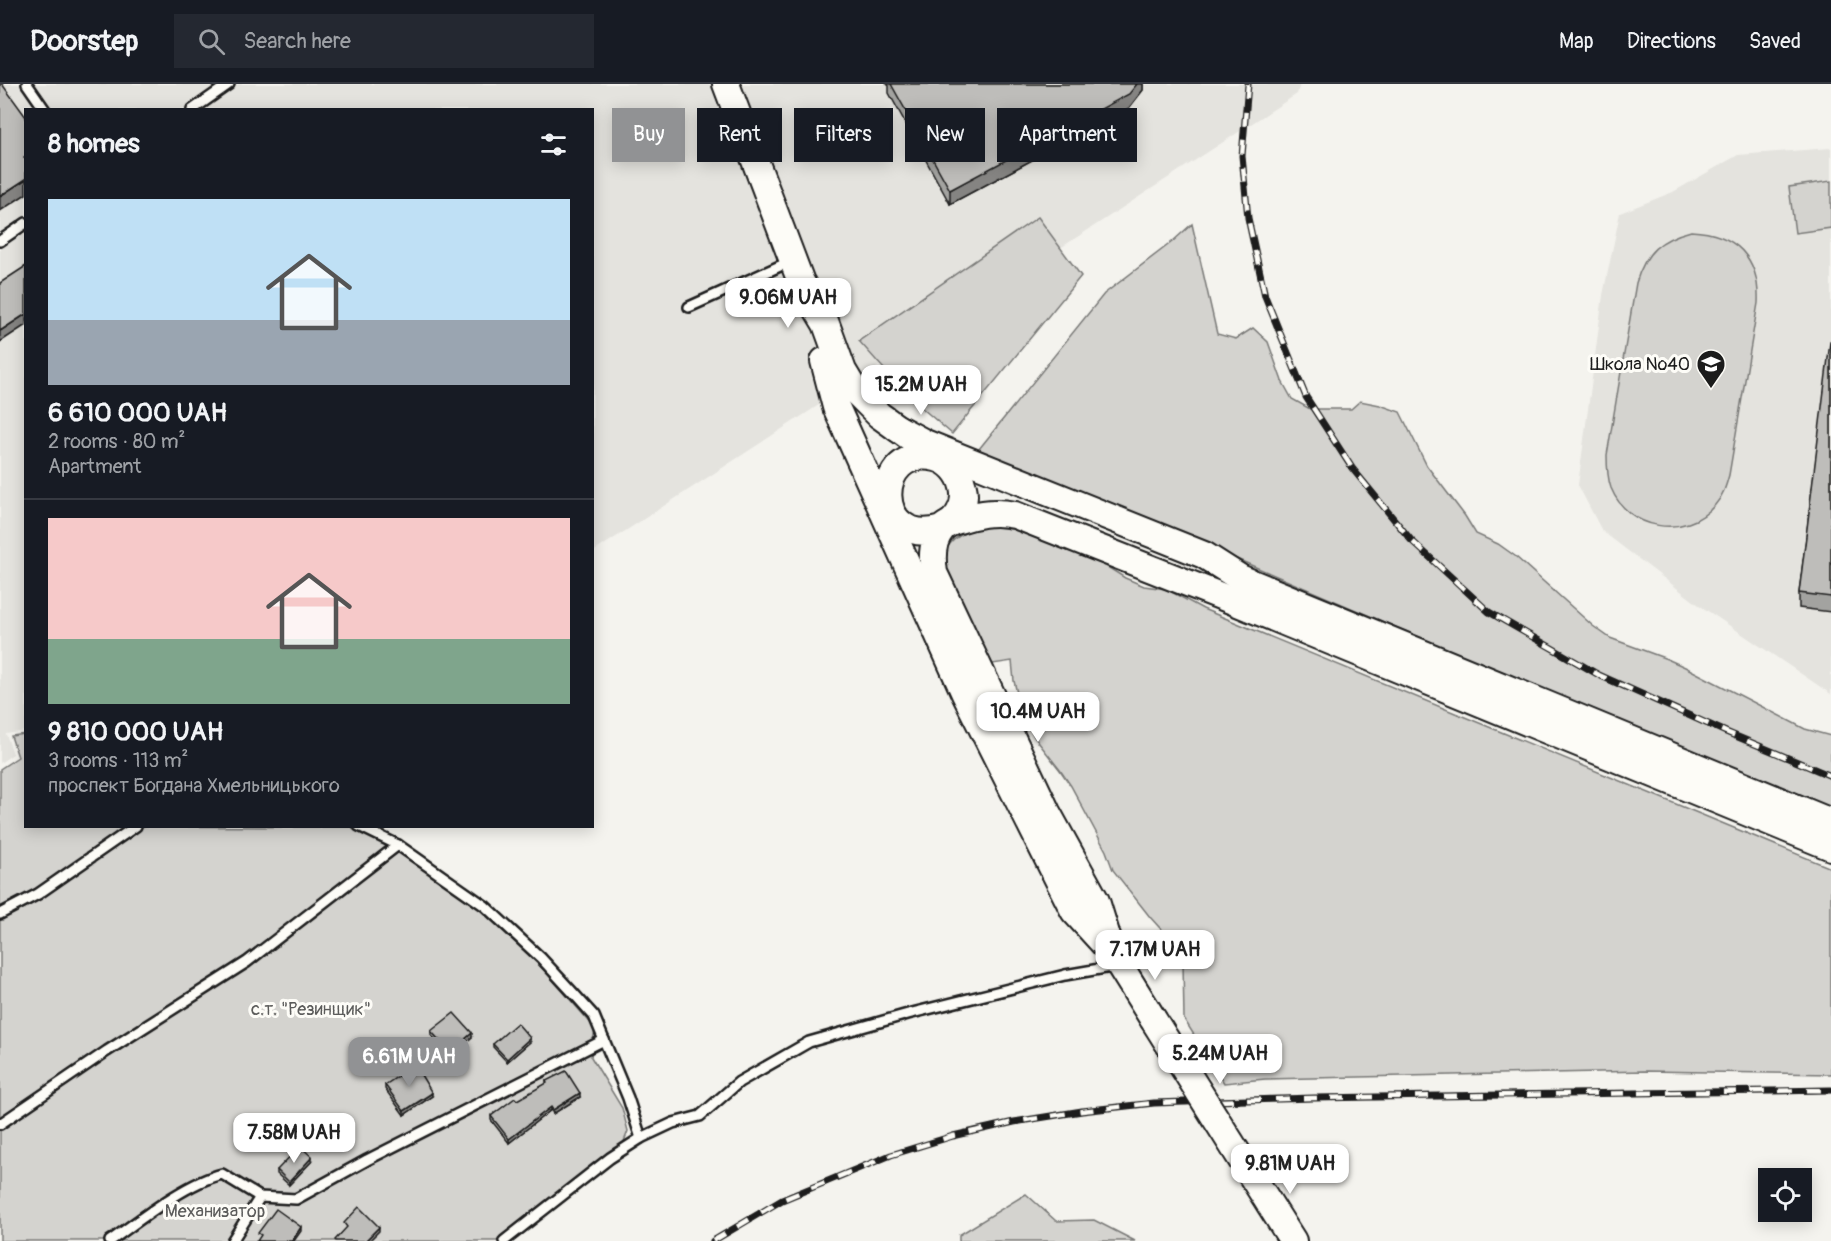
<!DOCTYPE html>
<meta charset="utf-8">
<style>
:root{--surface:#171b24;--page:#242831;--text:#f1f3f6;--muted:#9ea1a6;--line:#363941;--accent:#919294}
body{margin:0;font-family:Pangolin,sans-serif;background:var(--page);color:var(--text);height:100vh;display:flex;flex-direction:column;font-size:22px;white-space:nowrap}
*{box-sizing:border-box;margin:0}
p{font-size:20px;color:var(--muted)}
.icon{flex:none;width:33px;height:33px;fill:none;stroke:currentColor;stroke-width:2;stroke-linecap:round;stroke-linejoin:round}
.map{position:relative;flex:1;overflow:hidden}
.panel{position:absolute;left:24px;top:24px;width:570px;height:720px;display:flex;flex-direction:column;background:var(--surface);border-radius:0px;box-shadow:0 3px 15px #0003}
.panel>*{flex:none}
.hud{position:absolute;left:612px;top:24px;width:570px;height:54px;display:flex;gap:12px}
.tools{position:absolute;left:1758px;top:1084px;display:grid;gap:12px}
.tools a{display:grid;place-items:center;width:54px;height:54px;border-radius:0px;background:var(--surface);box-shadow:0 3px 15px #0003;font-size:30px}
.price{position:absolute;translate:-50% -51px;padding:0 14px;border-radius:12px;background:#fff;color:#222;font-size:20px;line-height:39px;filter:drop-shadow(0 2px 3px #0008)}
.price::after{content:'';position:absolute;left:50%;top:36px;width:18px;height:14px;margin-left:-9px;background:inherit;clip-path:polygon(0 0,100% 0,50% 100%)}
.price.active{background:var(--accent);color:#fff}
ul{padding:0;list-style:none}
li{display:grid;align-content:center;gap:12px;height:318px;padding:0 24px}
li+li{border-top:2px solid var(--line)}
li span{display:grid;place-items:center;height:186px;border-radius:0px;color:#555}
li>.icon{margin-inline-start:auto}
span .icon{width:108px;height:108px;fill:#fffc;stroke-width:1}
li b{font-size:26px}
h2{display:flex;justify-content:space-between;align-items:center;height:72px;padding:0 24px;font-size:26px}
.tag{padding:0 21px;border-radius:0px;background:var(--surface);box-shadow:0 3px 15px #0003;font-size:21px;line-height:54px}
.tag.active{background:var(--accent);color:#fff}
header{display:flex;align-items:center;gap:36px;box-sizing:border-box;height:84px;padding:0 30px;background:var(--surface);border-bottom:2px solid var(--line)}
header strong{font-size:28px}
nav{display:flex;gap:33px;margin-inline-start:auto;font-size:21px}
.search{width:420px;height:54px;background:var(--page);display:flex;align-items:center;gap:15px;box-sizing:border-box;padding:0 21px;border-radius:0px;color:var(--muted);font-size:22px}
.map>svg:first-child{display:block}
.built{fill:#e4e3de}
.green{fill:#d4d3cf;stroke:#787876;stroke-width:1.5}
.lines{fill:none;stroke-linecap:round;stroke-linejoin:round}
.lane-casing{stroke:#1c1c1c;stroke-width:14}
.secondary-casing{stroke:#1c1c1c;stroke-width:30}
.lane{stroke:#fdfcf7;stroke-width:9}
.secondary{stroke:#fdfcf7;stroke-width:26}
.rail-casing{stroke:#1c1c1c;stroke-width:7}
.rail{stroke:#fdfcf7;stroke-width:4.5;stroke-dasharray:14;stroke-linecap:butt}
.secondary-bridge-casing{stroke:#1c1c1c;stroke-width:30;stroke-linecap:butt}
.secondary-bridge{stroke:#fdfcf7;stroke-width:26}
.wall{fill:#a3a3a0;stroke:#1c1c1c;stroke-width:1.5}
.shaded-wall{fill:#858482;stroke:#1c1c1c;stroke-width:1.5}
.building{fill:#bebdba;stroke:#1c1c1c;stroke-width:1.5}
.labels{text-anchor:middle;stroke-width:6;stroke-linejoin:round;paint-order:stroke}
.poi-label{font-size:18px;fill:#1c1c1c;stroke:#fdfcf7;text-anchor:end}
.park-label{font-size:18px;fill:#5c5c5b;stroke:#fdfcf7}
</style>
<header>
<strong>Doorstep</strong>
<div class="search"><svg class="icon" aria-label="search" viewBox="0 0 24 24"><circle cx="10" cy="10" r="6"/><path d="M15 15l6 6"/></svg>Search here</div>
<nav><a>Map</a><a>Directions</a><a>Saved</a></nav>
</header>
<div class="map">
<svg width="1831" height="1157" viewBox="0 0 1831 1157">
<rect width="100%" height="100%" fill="#f4f3ee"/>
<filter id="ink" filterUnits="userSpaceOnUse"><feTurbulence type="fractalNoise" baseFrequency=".0167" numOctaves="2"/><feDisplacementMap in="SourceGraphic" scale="12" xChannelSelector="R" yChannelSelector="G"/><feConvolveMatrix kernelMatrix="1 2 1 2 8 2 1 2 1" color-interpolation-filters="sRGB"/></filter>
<g filter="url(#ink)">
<!-- built -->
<g class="built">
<path d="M0,0h1300l-3,10 -704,458 -1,-442h-566v621l-20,3 7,20 -13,9z"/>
<path d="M1831,64v546l-132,-89 -97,-74 -24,-46 25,-190 17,-82 53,-21 65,-37z"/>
</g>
<!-- green -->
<g class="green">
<path d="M1831,97v47l-36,5 -6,-46z"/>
<path d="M1038,133l43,59 -129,158 -44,-38 -49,-55z"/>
<path d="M1192,140l25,110 19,5 17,-11 15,14 14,39 10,18 18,10h41l9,-8 20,4 20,7 27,54 38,50 11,18 22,10 17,12 78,70 17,12 57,21 18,8 120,62 26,7v77l-606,-259 -250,-100 129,-160 68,-52z"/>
<path d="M1691,147c45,2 69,27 67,72l-29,172c-3,11 -6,21 -14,30 -30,35 -87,25 -104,-17 -4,-11 -4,-22 -4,-33l29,-172c9,-31 24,-44 55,-52z"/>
<path d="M990,442l35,5 81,35 19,12 19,8 22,3 37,20 628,259v206l-186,-3 -380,8 -41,4 -40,-64 -1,-58 -6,-14 -27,-30 -37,-47 -7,-19 -35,-65 -11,-16 -25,-32 -9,-18 -7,-19 -5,-20 -2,-20 -26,4 -45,-97c2,-6 3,-15 6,-20 8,-14 28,-20 43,-22z"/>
<path d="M25,650l1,92 327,1 56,29 67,47 69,68 50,57 -4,29 31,51 6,23 -5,13 -121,97h-267l20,-31v-20l-32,-22 -26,12 -32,19 -60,42h-105v-472l18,-12 -7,-21z"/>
<path d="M220,1093l37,21 -26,43h-115l90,-61z"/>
<path d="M1026,1110l30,27 38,-1 41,21h-176v-6z"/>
</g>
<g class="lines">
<!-- lane casing -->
<g class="lane-casing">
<g id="lane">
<path d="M27,0l18,26"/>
<path d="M192,26l37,-26"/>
<path d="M0,157l26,-18"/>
<path d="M689,223l102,-46"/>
<path d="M359,742l39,19 87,61 56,52 35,38 18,20 34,82 13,40"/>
<path d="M0,830l38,-20 98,-68"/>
<path d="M0,1040l107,-73 140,-89 151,-117"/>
<path d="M110,1157c31,-22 76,-58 112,-67l38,23 36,2 71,-39 237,-120"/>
<path d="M232,1157l28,-44"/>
<path d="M504,1157l106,-83 31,-20 32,-15 27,-7 39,-34 70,-40 99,-28 157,-39 52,-9"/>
</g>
</g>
<!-- secondary casing -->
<g class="secondary-casing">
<g id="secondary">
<path d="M726,0l75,198 25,42 17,47 12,20 24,24 32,23"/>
<path d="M824,277l12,46 129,287 109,217 33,36"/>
<path d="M897,344l28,15 279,112 36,23 591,244"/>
<path d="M952,438c23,-7 38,-12 63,-7l213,84 603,248"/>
<path d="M942,445c-71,21 -70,-86 -6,-71 13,3 24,15 27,29 3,12 -1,25 -10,34 -3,3 -8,4 -11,8 -10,11 -10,30 -8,44l113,239 49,89 16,52 41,66"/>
<path d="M1250,1089l43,68"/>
</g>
</g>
<!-- lane -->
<use href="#lane" class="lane"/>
<!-- secondary -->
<use href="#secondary" class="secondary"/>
<!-- rail casing -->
<g class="rail-casing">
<g id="rail">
<path d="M1248,0l-6,72 6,62 17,78 41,101 46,71 59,72 78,72 110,63 127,57 105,44"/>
<path d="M713,1157l69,-41 109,-45 62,-19 61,-14 68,-11 72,-8 160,-5 517,-8"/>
</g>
</g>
<!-- rail -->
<use href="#rail" class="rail"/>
<!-- secondary-bridge casing -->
<g class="secondary-bridge-casing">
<path id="secondary-bridge" d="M1153,935l97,154"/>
</g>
<!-- secondary-bridge -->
<use href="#secondary-bridge" class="secondary-bridge"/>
</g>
<!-- wall -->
<g class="wall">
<path d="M887,0h256v6l-14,18 -179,96 -61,-111v-7z"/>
<path d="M1831,258v270l-32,-4v-15z"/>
<path d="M431,947l41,6 -22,19 -19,-21z"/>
<path d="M530,958l-23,20 -14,-15v-3z"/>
<path d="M546,997l34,16 -27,17 -2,-4 -42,33 -18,-23v-4l55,-32z"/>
<path d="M385,1001l47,11 -28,19 -19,-26z"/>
<path d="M312,1077l-23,24 -12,-11v-4z"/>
</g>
<!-- shaded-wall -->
<g class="shaded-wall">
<path d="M1137,0h6v6l-14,18 -179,96v-14z"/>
<path d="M26,95v15l-26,17v-15z"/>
<path d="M26,230v11l-26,17v-11z"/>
<path d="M472,949v4l-22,19v-4z"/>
<path d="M530,954v4l-23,20v-3z"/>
<path d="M432,1009v3l-28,19v-4z"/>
<path d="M580,1009v4l-27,17v-4z"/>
<path d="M551,1023v3l-42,33v-4z"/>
<path d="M312,1073v4l-23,24v-3z"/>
<path d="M301,1143v4l-7,10h-2z"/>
<path d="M379,1143v4l-10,10h-4z"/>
</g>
<!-- building -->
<g class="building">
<path d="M0,0h2l24,33v39l-2,1 2,3v19l-26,17z"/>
<path d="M891,0h246l-8,10 -179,96z"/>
<path d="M26,182v48l-26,17v-48z"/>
<path d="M1830,258h1v255l-32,-4z"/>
<path d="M454,929l18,20 -22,19 -19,-21z"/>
<path d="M517,939l13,15 -23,21 -14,-15z"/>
<path d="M415,981l17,28 -28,18 -19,-26z"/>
<path d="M566,987l14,22 -27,17 -2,-3 -42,32 -18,-23 24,-18 2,2 30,-17 -1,-2z"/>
<path d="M300,1062l12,11 -23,25 -12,-12z"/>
<path d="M359,1123l20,20 -14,14h-29l-1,-1 12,-13 -3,-4z"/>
<path d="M276,1125l25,18 -9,14h-35l4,-6 -3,-2z"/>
</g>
</g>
<!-- icons -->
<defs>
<g id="school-pin" transform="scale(1.5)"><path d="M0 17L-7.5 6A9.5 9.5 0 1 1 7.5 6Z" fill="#1c1c1c" stroke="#fdfcf7"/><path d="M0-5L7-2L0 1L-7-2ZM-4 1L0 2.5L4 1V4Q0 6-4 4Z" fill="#fff"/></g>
</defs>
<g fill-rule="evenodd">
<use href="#school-pin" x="1711" y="280"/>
</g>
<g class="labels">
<!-- poi labels -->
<g class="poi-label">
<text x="1690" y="286">Школа №40</text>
</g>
<!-- park labels -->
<g class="park-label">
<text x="311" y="931">с.т. "Резинщик"</text>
<text x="215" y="1133">Механизатор</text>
</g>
</g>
</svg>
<div class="tools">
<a><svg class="icon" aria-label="locate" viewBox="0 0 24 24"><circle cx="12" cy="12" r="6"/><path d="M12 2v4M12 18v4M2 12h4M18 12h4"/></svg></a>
</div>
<b class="price" style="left:788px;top:245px">9.06M UAH</b>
<b class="price" style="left:921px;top:332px">15.2M UAH</b>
<b class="price" style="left:1038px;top:659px">10.4M UAH</b>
<b class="price" style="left:1155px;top:897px">7.17M UAH</b>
<b class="price" style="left:1220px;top:1001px">5.24M UAH</b>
<b class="price active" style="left:409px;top:1004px">6.61M UAH</b>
<b class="price" style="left:294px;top:1080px">7.58M UAH</b>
<b class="price" style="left:1290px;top:1111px">9.81M UAH</b>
<div class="hud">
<a class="tag active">Buy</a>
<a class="tag">Rent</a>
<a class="tag">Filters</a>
<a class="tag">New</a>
<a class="tag">Apartment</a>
</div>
<section class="panel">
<h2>8 homes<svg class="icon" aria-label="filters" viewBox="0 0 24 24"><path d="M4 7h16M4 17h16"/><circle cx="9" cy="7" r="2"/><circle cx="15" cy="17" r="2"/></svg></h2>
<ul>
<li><span style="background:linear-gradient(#bfe0f5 65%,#9aa5b1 0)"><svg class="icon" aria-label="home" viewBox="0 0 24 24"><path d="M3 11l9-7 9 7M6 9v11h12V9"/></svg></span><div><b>6 610 000 UAH</b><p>2 rooms · 80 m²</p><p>Apartment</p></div></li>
<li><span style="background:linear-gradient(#f6c9c9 65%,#7fa58c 0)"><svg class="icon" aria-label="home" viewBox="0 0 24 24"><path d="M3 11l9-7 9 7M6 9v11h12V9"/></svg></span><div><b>9 810 000 UAH</b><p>3 rooms · 113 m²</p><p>проспект Богдана Хмельницького</p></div></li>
</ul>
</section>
</div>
